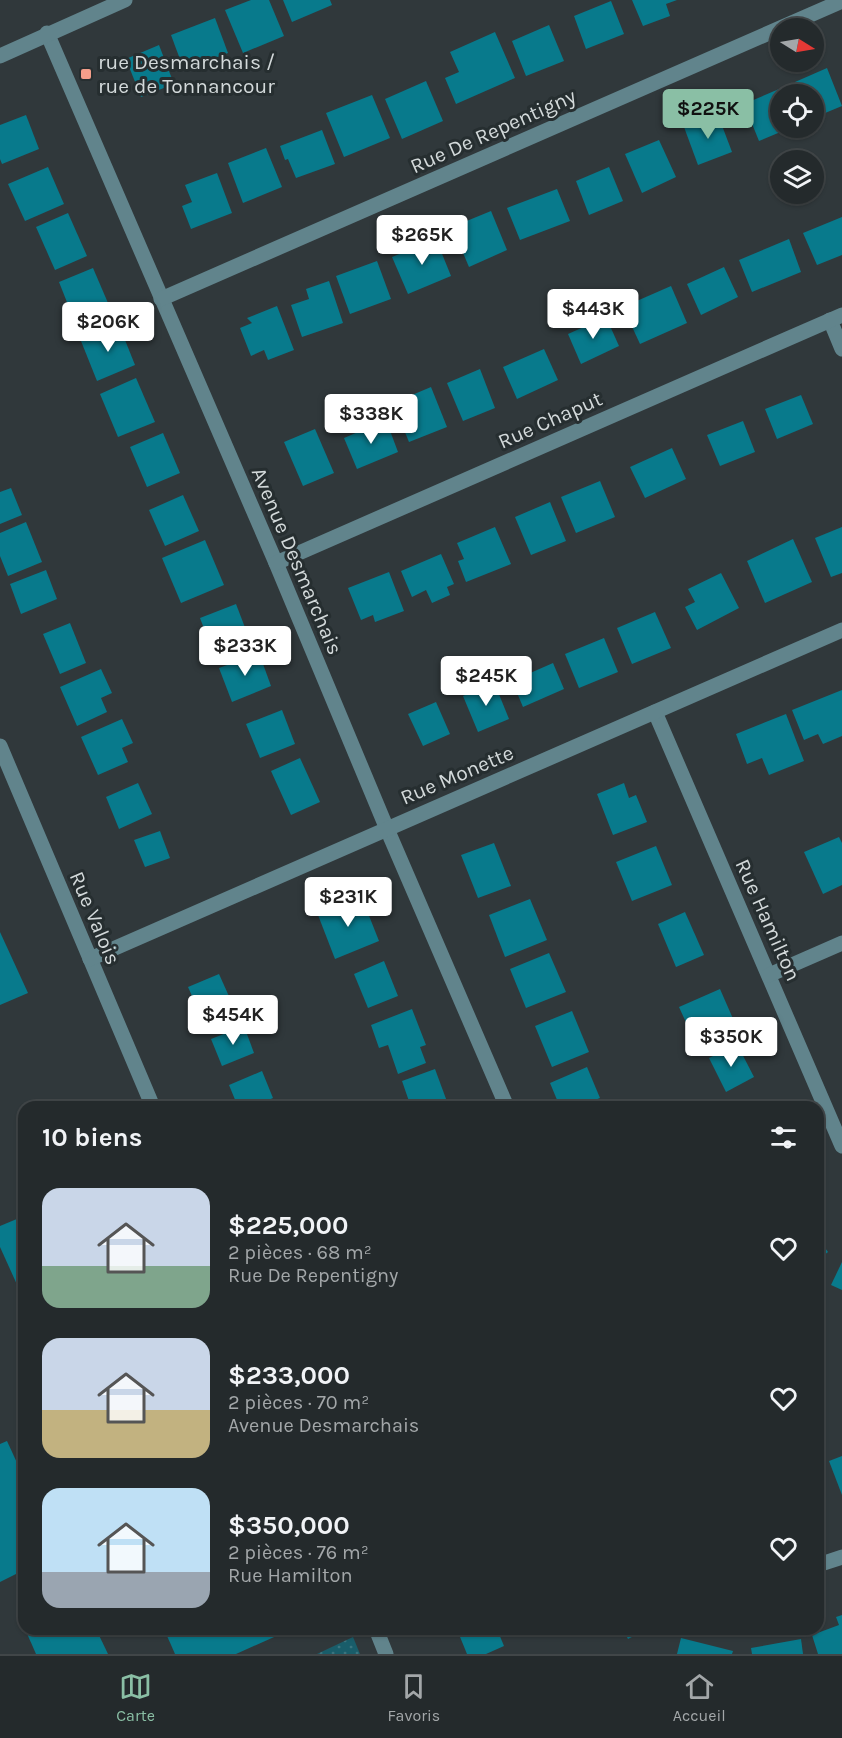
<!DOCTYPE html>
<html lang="fr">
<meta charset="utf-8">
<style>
:root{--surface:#242a2c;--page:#2c3234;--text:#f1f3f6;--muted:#a3a7a9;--line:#414648;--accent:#8abfa5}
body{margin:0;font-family:Karla,sans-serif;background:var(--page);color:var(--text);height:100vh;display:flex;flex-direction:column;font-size:22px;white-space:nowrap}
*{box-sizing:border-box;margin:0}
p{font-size:20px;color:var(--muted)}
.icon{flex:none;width:33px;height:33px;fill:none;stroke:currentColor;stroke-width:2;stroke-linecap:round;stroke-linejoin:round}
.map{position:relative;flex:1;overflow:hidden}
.drawer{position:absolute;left:18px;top:1101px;width:806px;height:534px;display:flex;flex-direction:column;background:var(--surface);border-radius:18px;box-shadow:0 2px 4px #0004,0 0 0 2px var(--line)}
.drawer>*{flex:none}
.needle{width:39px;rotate:101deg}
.buttons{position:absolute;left:770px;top:18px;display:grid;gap:12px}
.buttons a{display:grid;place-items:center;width:54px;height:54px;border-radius:50%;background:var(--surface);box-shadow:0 2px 4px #0004,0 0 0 2px var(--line);font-size:30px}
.price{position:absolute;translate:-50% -51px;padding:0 14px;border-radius:6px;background:#fff;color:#222;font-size:20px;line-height:39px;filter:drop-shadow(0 2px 3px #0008)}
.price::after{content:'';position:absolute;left:50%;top:36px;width:18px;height:14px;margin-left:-9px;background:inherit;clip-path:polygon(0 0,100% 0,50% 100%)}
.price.selected{background:var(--accent);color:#111}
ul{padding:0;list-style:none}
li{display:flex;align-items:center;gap:18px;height:150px;padding:0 24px}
li span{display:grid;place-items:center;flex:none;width:168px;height:120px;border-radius:18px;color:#555}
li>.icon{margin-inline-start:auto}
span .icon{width:72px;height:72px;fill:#fffc;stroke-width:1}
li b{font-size:26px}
h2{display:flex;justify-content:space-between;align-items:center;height:72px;padding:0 24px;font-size:26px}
.tab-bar{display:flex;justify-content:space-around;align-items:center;height:84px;border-top:2px solid var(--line);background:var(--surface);font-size:16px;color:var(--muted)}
.tab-bar a{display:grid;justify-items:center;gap:3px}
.tab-bar .selected{color:var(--accent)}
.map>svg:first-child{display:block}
.grass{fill:url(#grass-dots)}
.building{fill:#087a8c}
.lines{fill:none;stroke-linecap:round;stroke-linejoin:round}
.minor{stroke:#61848c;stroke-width:15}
.poi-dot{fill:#f49e8a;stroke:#262e30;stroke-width:2}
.labels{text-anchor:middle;stroke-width:6;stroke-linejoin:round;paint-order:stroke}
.poi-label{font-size:21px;fill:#d3d9da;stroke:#262e30;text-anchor:start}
.street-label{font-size:21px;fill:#d3d9da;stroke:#262e30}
</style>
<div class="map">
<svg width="842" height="1654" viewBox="0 0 842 1654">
<defs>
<pattern id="grass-dots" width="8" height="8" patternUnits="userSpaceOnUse" patternTransform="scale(1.5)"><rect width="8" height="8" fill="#195d6a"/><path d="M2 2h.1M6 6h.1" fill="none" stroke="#3a747f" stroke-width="1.8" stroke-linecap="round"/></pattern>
</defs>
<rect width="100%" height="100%" fill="#30383b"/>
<!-- grass -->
<path class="grass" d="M353,1637l7,17h-43z"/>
<!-- building -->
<g class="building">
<path d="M251,0h18l15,36 -41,17 -18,-43z"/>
<path d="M283,0h47l2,5 -40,17z"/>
<path d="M632,0h45l-11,4 4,12 -27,10z"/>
<path d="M611,1l13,33 -38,15 -12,-33z"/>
<path d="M215,18l13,35 -44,17 -13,-35z"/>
<path d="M549,25l15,36 -38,15 -14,-35z"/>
<path d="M495,32l20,46 -59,26 -11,-26 14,-6 -9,-20z"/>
<path d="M159,45l15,39 -33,13 -15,-38z"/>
<path d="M827,68l15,38 -29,12v-24h-12l-6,-12z"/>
<path d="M426,81l17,40 -41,18 -17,-40z"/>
<path d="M779,89l3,5h-2v34h10l-31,13 -15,-37z"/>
<path d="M372,95l18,43 -46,19 -18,-44z"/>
<path d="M26,115l13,34 -37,15 -2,-5v-34z"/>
<path d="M718,115l14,37 -34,13 -14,-38z"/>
<path d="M322,130l13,34 -39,14 -8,-19 -3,1 -5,-14z"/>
<path d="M659,140l17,37 -34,16 -17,-39z"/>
<path d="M266,148l16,39 -39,16 -15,-40z"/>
<path d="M48,167l16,37 -39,17 -17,-37z"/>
<path d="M609,167l14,34 -34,14 -13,-34z"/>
<path d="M217,173l15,40 -41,16 -9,-23 10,-4 -7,-17z"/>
<path d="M557,189l13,32 -50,19 -13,-32z"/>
<path d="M491,211l16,39 -38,17 -17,-40z"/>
<path d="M68,213l19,43 -32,14 -19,-43z"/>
<path d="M842,217v38l-25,10 -14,-32z"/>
<path d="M436,239l15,37 -43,18 -16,-37z"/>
<path d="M789,239l12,33 -49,20 -13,-32z"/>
<path d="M377,261l14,38 -41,15 -14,-38z"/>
<path d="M724,267l14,30 -37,18 -14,-31z"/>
<path d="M93,268l18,42 -35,15 -17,-43z"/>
<path d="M329,281l14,42 -41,14 -11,-32 18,-6 -3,-10z"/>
<path d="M671,286l16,37 -47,21 -17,-37z"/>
<path d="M277,306l17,44 -26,10 -4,-10 -13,6 -11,-28 12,-5 -5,-5z"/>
<path d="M606,317l13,29 -38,18 -13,-30z"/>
<path d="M119,325l16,40 -38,16 -16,-40z"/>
<path d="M544,349l14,31 -41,19 -14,-32z"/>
<path d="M480,369l15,39 -32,13 -16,-38z"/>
<path d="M136,378l19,44 -37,15 -18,-43z"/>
<path d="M431,387l16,40 -38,15 -16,-39z"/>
<path d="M801,395l12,29 -36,15 -12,-30z"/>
<path d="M386,420l12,32 -41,17 -13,-31z"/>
<path d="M743,421l12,31 -35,14 -13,-31z"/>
<path d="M315,429l19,44 -31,13 -19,-44z"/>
<path d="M163,433l17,40 -33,14 -17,-40z"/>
<path d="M672,448l14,31 -41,19 -15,-31z"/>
<path d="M600,481l15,36 -39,16 -15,-36z"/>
<path d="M11,488l11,27 -22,9v-32z"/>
<path d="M183,495l16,36 -34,15 -16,-36z"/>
<path d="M550,502l16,39 -35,14 -16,-38z"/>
<path d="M26,522l16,40 -34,14 -8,-20v-23z"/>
<path d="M495,527l16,37 -45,18 -8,-21 6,-2 -7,-16z"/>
<path d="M842,527v46l-11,4 -16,-39z"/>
<path d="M793,539l19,43 -47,21 -18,-42z"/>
<path d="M205,540l19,45 -43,18 -19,-45z"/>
<path d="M441,554l13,30 -7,3 3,8 -18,8 -6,-13 -14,7 -11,-26z"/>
<path d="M46,570l11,29 -36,15 -11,-30z"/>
<path d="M389,572l15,39 -29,11 -2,-7 -12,5 -13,-32z"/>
<path d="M721,573l18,35 -42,22 -12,-23 10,-5 -7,-13z"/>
<path d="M236,604l13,34 -36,14 -13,-34z"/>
<path d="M655,612l16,36 -39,16 -15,-36z"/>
<path d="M70,623l16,40 -26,11 -17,-40z"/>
<path d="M604,638l14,34 -39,16 -14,-34z"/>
<path d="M259,653l12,33 -39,16 -13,-34z"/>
<path d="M553,663l11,26 -41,18 -11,-26z"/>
<path d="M101,669l11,24 -11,5 6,14 -30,14 -17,-39z"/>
<path d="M494,682l15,37 -31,13 -15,-36z"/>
<path d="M842,690v46l-19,8 -5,-10 -14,6 -12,-30z"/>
<path d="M436,702l14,32 -27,12 -15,-32z"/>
<path d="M282,710l13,34 -35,14 -14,-34z"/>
<path d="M786,714l18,47 -35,14 -7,-17 -15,6 -11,-30z"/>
<path d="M122,719l11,24 -11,5 6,14 -30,13 -17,-38z"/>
<path d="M300,758l20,44 -29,13 -20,-44z"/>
<path d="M138,783l14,31 -33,15 -13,-32z"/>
<path d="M624,783l5,15 7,-3 11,27 -34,13 -16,-41z"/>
<path d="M160,831l10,27 -25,9 -11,-27z"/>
<path d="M839,837l3,6v42l-19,9 -19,-42z"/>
<path d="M494,843l17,43 -33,12 -17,-43z"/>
<path d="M656,846l16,39 -40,16 -16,-39z"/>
<path d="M362,898l17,43 -44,18 -17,-44z"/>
<path d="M530,899l17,41 -42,17 -16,-42z"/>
<path d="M685,912l19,43 -28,12 -18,-43z"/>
<path d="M0,932l28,61 -28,12z"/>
<path d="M549,953l17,39 -40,16 -16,-39z"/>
<path d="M384,961l14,35 -30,12 -14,-34z"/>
<path d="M219,974l13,29 -31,13 -13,-29z"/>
<path d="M720,989l14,32 -40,19 -15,-33z"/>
<path d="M412,1009l14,36 -6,2 6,16 -28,11 -10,-29 -9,3 -8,-23z"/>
<path d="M572,1011l17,41 -37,15 -17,-41z"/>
<path d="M244,1026l10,27 -32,13 -11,-27z"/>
<path d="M737,1044l17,33 -28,15 -17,-34z"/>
<path d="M587,1067l13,31 -22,9h-18l-10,-24z"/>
<path d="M435,1069l14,38h-38l-9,-26z"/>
<path d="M262,1071l11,27 -20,9h-15l-9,-22z"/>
<path d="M291,1101l3,6h-17z"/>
<path d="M767,1101l3,6h-17z"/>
<path d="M24,1216v71l-5,2 -19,-42v-21z"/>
<path d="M818,1238l10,14 -10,8z"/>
<path d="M842,1262v28l-11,-5z"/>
<path d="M7,1441l17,37v92l-24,12v-138z"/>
<path d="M842,1456v39l-13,-34z"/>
<path d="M842,1615v39h-24l-6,-19 27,-10 -3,-8z"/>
<path d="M25,1629h71l12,25h-72z"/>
<path d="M164,1629h128l-56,25h-61z"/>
<path d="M465,1629h32l7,17 -18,8h-19l-9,-22z"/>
<path d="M623,1629h24l-19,10z"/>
<path d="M681,1638l52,13 -1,3h-55z"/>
<path d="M801,1639l2,15h-51l-1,-6z"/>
</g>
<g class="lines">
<!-- minor -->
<g class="minor">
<path d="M47,33l229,530 111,266 120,278"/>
<path d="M0,56l125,-56"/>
<path d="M161,299l681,-298"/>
<path d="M830,320l12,29"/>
<path d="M276,563l566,-248"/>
<path d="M655,712l187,434"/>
<path d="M0,746l153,361"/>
<path d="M90,959l752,-329"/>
<path d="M769,975l73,-32"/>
<path d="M818,1565l24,-8"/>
<path d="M376,1629l10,25"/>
</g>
</g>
<!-- markers -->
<rect class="poi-dot" x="80" y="68" width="12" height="12" rx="3"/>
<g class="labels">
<!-- poi labels -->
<g class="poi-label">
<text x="98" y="69">rue Desmarchais /<tspan x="98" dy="24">rue de Tonnancour</tspan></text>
</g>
<!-- street labels -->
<g class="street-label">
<text transform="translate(493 131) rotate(-24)" y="7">Rue De Repentigny</text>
<text transform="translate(550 420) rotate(-24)" y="7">Rue Chaput</text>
<text transform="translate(297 561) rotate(67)" y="7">Avenue Desmarchais</text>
<text transform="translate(457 775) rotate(-23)" y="7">Rue Monette</text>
<text transform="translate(95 918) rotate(67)" y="7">Rue Valois</text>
<text transform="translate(768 920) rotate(66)" y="7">Rue Hamilton</text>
</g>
</g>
</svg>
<div class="buttons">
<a><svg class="needle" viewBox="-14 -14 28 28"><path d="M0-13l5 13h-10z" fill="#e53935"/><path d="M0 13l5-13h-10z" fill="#a3a7a9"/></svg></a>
<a><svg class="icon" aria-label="locate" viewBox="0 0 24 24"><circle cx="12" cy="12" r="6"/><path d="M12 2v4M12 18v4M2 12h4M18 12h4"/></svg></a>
<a><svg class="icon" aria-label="layers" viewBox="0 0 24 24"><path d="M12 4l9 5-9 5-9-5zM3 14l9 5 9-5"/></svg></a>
</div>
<b class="price selected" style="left:708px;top:140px">$225K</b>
<b class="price" style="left:422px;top:266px">$265K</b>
<b class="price" style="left:593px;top:340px">$443K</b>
<b class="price" style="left:108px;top:353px">$206K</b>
<b class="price" style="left:371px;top:445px">$338K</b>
<b class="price" style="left:245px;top:677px">$233K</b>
<b class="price" style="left:486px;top:707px">$245K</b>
<b class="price" style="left:348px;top:928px">$231K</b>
<b class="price" style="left:233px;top:1046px">$454K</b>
<b class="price" style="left:731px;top:1068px">$350K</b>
<section class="drawer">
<h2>10 biens<svg class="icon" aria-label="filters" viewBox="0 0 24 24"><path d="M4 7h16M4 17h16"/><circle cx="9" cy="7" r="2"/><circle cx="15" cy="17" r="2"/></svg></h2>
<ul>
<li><span style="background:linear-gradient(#c9d6e8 65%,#7fa58c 0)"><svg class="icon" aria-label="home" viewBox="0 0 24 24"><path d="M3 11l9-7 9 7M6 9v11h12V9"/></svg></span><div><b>$225,000</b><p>2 pièces · 68 m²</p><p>Rue De Repentigny</p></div><svg class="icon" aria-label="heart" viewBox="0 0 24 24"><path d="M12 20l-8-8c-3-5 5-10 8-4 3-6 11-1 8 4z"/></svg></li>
<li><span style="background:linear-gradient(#c9d6e8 60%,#c2b280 0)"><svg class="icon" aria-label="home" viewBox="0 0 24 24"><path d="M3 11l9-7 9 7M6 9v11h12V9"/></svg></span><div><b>$233,000</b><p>2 pièces · 70 m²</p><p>Avenue Desmarchais</p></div><svg class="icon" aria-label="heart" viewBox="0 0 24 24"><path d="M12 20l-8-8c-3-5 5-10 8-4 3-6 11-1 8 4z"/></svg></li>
<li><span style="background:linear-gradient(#bfe0f5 70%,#9aa5b1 0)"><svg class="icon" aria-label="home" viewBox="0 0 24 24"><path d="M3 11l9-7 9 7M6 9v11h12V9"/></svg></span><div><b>$350,000</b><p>2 pièces · 76 m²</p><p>Rue Hamilton</p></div><svg class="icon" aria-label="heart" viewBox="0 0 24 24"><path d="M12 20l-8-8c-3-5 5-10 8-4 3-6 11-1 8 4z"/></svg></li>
</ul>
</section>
</div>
<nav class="tab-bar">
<a class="selected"><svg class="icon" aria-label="map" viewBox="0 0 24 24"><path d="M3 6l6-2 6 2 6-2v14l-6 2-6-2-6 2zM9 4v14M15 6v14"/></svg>Carte</a>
<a><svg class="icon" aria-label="saved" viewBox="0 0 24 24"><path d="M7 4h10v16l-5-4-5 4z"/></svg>Favoris</a>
<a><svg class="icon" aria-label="home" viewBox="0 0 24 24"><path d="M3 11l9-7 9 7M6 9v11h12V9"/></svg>Accueil</a>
</nav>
